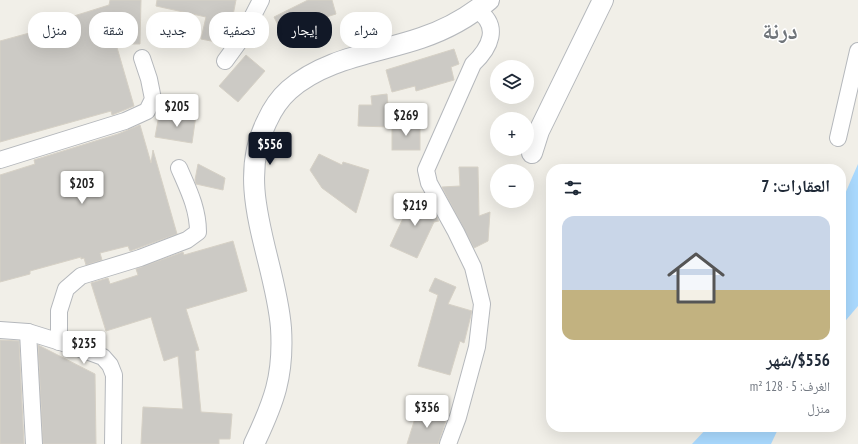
<!DOCTYPE html>
<html lang="ar">
<meta charset="utf-8">
<style>
:root{--surface:#fff;--page:#f2f2f3;--text:#1f2937;--muted:#747a83;--line:#e0e1e3;--accent:#111827}
body{margin:0;font-family:"PT Sans Narrow","Noto Naskh Arabic",sans-serif;background:var(--page);color:var(--text);direction:rtl;height:100vh;display:flex;flex-direction:column;font-size:15px;white-space:nowrap}
*{box-sizing:border-box;margin:0}
p{font-size:13px;color:var(--muted)}
.icon{flex:none;width:22px;height:22px;fill:none;stroke:currentColor;stroke-width:2;stroke-linecap:round;stroke-linejoin:round}
.map{position:relative;flex:1;overflow:hidden;direction:ltr}
.drawer{position:absolute;left:546px;top:164px;width:300px;height:268px;display:flex;flex-direction:column;background:var(--surface);border-radius:16px;box-shadow:0 4px 16px #0002;direction:rtl}
.drawer>*{flex:none}
.hud{position:absolute;left:12px;top:12px;width:380px;height:36px;direction:rtl;display:flex;gap:8px}
.controls{position:absolute;left:490px;top:60px;display:grid;gap:8px}
.controls a{display:grid;place-items:center;width:44px;height:44px;border-radius:50%;background:var(--surface);box-shadow:0 4px 16px #0002;font-size:20px}
.price{position:absolute;translate:-50% -34px;padding:0 9px;border-radius:4px;background:#fff;color:#222;font-size:13px;line-height:26px;filter:drop-shadow(0 1px 2px #0008)}
.price::after{content:'';position:absolute;left:50%;top:24px;width:12px;height:9px;margin-left:-6px;background:inherit;clip-path:polygon(0 0,100% 0,50% 100%)}
.price.selected{background:var(--accent);color:#fff}
ul{padding:0;list-style:none}
li{display:grid;align-content:center;gap:8px;height:212px;padding:0 16px}
li+li{border-top:1px solid var(--line)}
li span{display:grid;place-items:center;height:124px;border-radius:12px;color:#555}
li>.icon{margin-inline-start:auto}
span .icon{width:72px;height:72px;fill:#fffc;stroke-width:1}
li b{font-size:17px}
h2{display:flex;justify-content:space-between;align-items:center;height:48px;padding:0 16px;font-size:17px}
.pill{padding:0 14px;border-radius:16px;background:var(--surface);box-shadow:0 4px 16px #0002;font-size:14px;line-height:36px}
.pill.selected{background:var(--accent);color:#fff}
.map>svg:first-child{display:block}
.water{fill:#aadaff}
.building{fill:#cccac5;stroke:#d6d1c6}
.lines{fill:none;stroke-linecap:round;stroke-linejoin:round}
.minor-casing{stroke:#b5b8bc;stroke-width:18}
.tertiary-casing{stroke:#b5b8bc;stroke-width:22}
.minor{stroke:#fff;stroke-width:16}
.tertiary{stroke:#fff;stroke-width:20}
.labels{text-anchor:middle;stroke-width:3;stroke-linejoin:round;paint-order:stroke}
.town-label{font-size:23px;font-weight:bold;fill:#70757a;stroke:#fff}
</style>
<div class="map">
<svg width="858" height="444" viewBox="0 0 858 444">
<rect width="100%" height="100%" fill="#f1efe8"/>
<!-- water -->
<g class="water">
<path d="M858,164v142l-17,20v-123z"/>
<path d="M708,427h71l-8,17h-79z"/>
</g>
<!-- building -->
<g class="building">
<path d="M110,0h31l-1,44h-24l18,62 -22,9 -1,-4 -111,31v-101l33,-9 3,10 26,-8 -4,-13 51,-16z"/>
<path d="M157,0h79l-8,41 -2,3 -25,-5 5,-22 -50,-11z"/>
<path d="M308,0h24l4,14 -33,10 3,7 -20,10 -12,-24z"/>
<path d="M454,49l5,15 -8,3 3,13 -38,11 -1,-5 -23,6 -6,-22z"/>
<path d="M246,55l19,16 -27,31 -19,-16z"/>
<path d="M387,94l3,33 -32,-1 1,-21h13l-1,-9z"/>
<path d="M180,112l16,3 -4,28 -37,-6 4,-22 20,3z"/>
<rect x="392" y="124" width="28" height="26"/>
<path d="M140,125l11,38 2,-13 24,84 -47,17 -2,-5 -28,7 2,7 -16,5 -2,-7 -3,1v-2l-51,14v3l-30,8v-107l35,-11 -1,-4 84,-26z"/>
<path d="M319,154l23,11 1,-3 26,8 -13,43 -34,-25 -12,-18z"/>
<path d="M198,164l27,14 -2,12 -27,-6 -1,-4z"/>
<path d="M459,167h19l1,49 11,-4 -2,29 -14,7 -32,-61 18,-1z"/>
<path d="M426,196l13,25 -5,1 -17,36 -27,-12 16,-34 -10,-5z"/>
<path d="M233,241l14,50 -61,18 13,41 -4,1 6,61 31,2 -2,25h-11v5h-78l2,-37 40,2 -5,-53 -14,5 -13,-44 -45,14 -15,-48 17,-5 2,6 28,-9 -2,-6 47,-17 1,3z"/>
<path d="M435,278l21,9 -8,17 24,7 -8,32 -4,-2 -10,34 -32,-9 20,-71 -9,-4z"/>
<path d="M0,340l19,1 5,103h-24z"/>
<path d="M38,345l57,29 1,70h-53z"/>
<path d="M417,412l30,6 -9,26h-31z"/>
</g>
<g class="lines">
<!-- minor casing -->
<g class="minor-casing">
<g id="minor">
<path d="M225,61l16,-22 20,-39"/>
<path d="M838,138l20,-87"/>
<path d="M0,160l125,-39 22,-10 6,-12 -4,-20 -7,-21"/>
<path d="M0,330l28,2 45,14 30,11 7,8 4,10 -1,69"/>
<path d="M28,332l6,112"/>
<path d="M59,342v-31l7,-22 15,-13 59,-18 47,-18 11,-8c0,-24 -10,-43 -19,-64"/>
<path d="M448,444l10,-27 19,-70 5,-43 -9,-37 -17,-35 -27,-49 -3,-13 47,-106c17,-16 28,-38 4,-54"/>
</g>
</g>
<!-- tertiary casing -->
<g class="tertiary-casing">
<g id="tertiary">
<path d="M532,153l7,-22 64,-131"/>
<path d="M254,444c20,-42 30,-68 27,-116 -5,-68 -48,-141 -14,-207 5,-11 13,-23 22,-31 36,-32 88,-37 132,-52 24,-8 48,-21 68,-38"/>
</g>
</g>
<!-- minor -->
<use href="#minor" class="minor"/>
<!-- tertiary -->
<use href="#tertiary" class="tertiary"/>
</g>
<g class="labels">
<!-- town labels -->
<g class="town-label">
<text x="780" y="39">درنة</text>
</g>
</g>
</svg>
<div class="controls">
<a><svg class="icon" aria-label="layers" viewBox="0 0 24 24"><path d="M12 4l9 5-9 5-9-5zM3 14l9 5 9-5"/></svg></a>
<a>+</a>
<a>−</a>
</div>
<b class="price" style="left:177px;top:128px">$205</b>
<b class="price" style="left:406px;top:137px">$269</b>
<b class="price selected" style="left:270px;top:166px">$556</b>
<b class="price" style="left:82px;top:205px">$203</b>
<b class="price" style="left:415px;top:227px">$219</b>
<b class="price" style="left:84px;top:365px">$235</b>
<b class="price" style="left:427px;top:429px">$356</b>
<div class="hud">
<a class="pill">شراء</a>
<a class="pill selected">إيجار</a>
<a class="pill">تصفية</a>
<a class="pill">جديد</a>
<a class="pill">شقة</a>
<a class="pill">منزل</a>
</div>
<section class="drawer">
<h2>العقارات: 7<svg class="icon" aria-label="filters" viewBox="0 0 24 24"><path d="M4 7h16M4 17h16"/><circle cx="9" cy="7" r="2"/><circle cx="15" cy="17" r="2"/></svg></h2>
<ul>
<li><span style="background:linear-gradient(#c9d6e8 60%,#c2b280 0)"><svg class="icon" aria-label="home" viewBox="0 0 24 24"><path d="M3 11l9-7 9 7M6 9v11h12V9"/></svg></span><div><b>$556/شهر</b><p>الغرف: 5 · 128 m²</p><p>منزل</p></div></li>
</ul>
</section>
</div>
